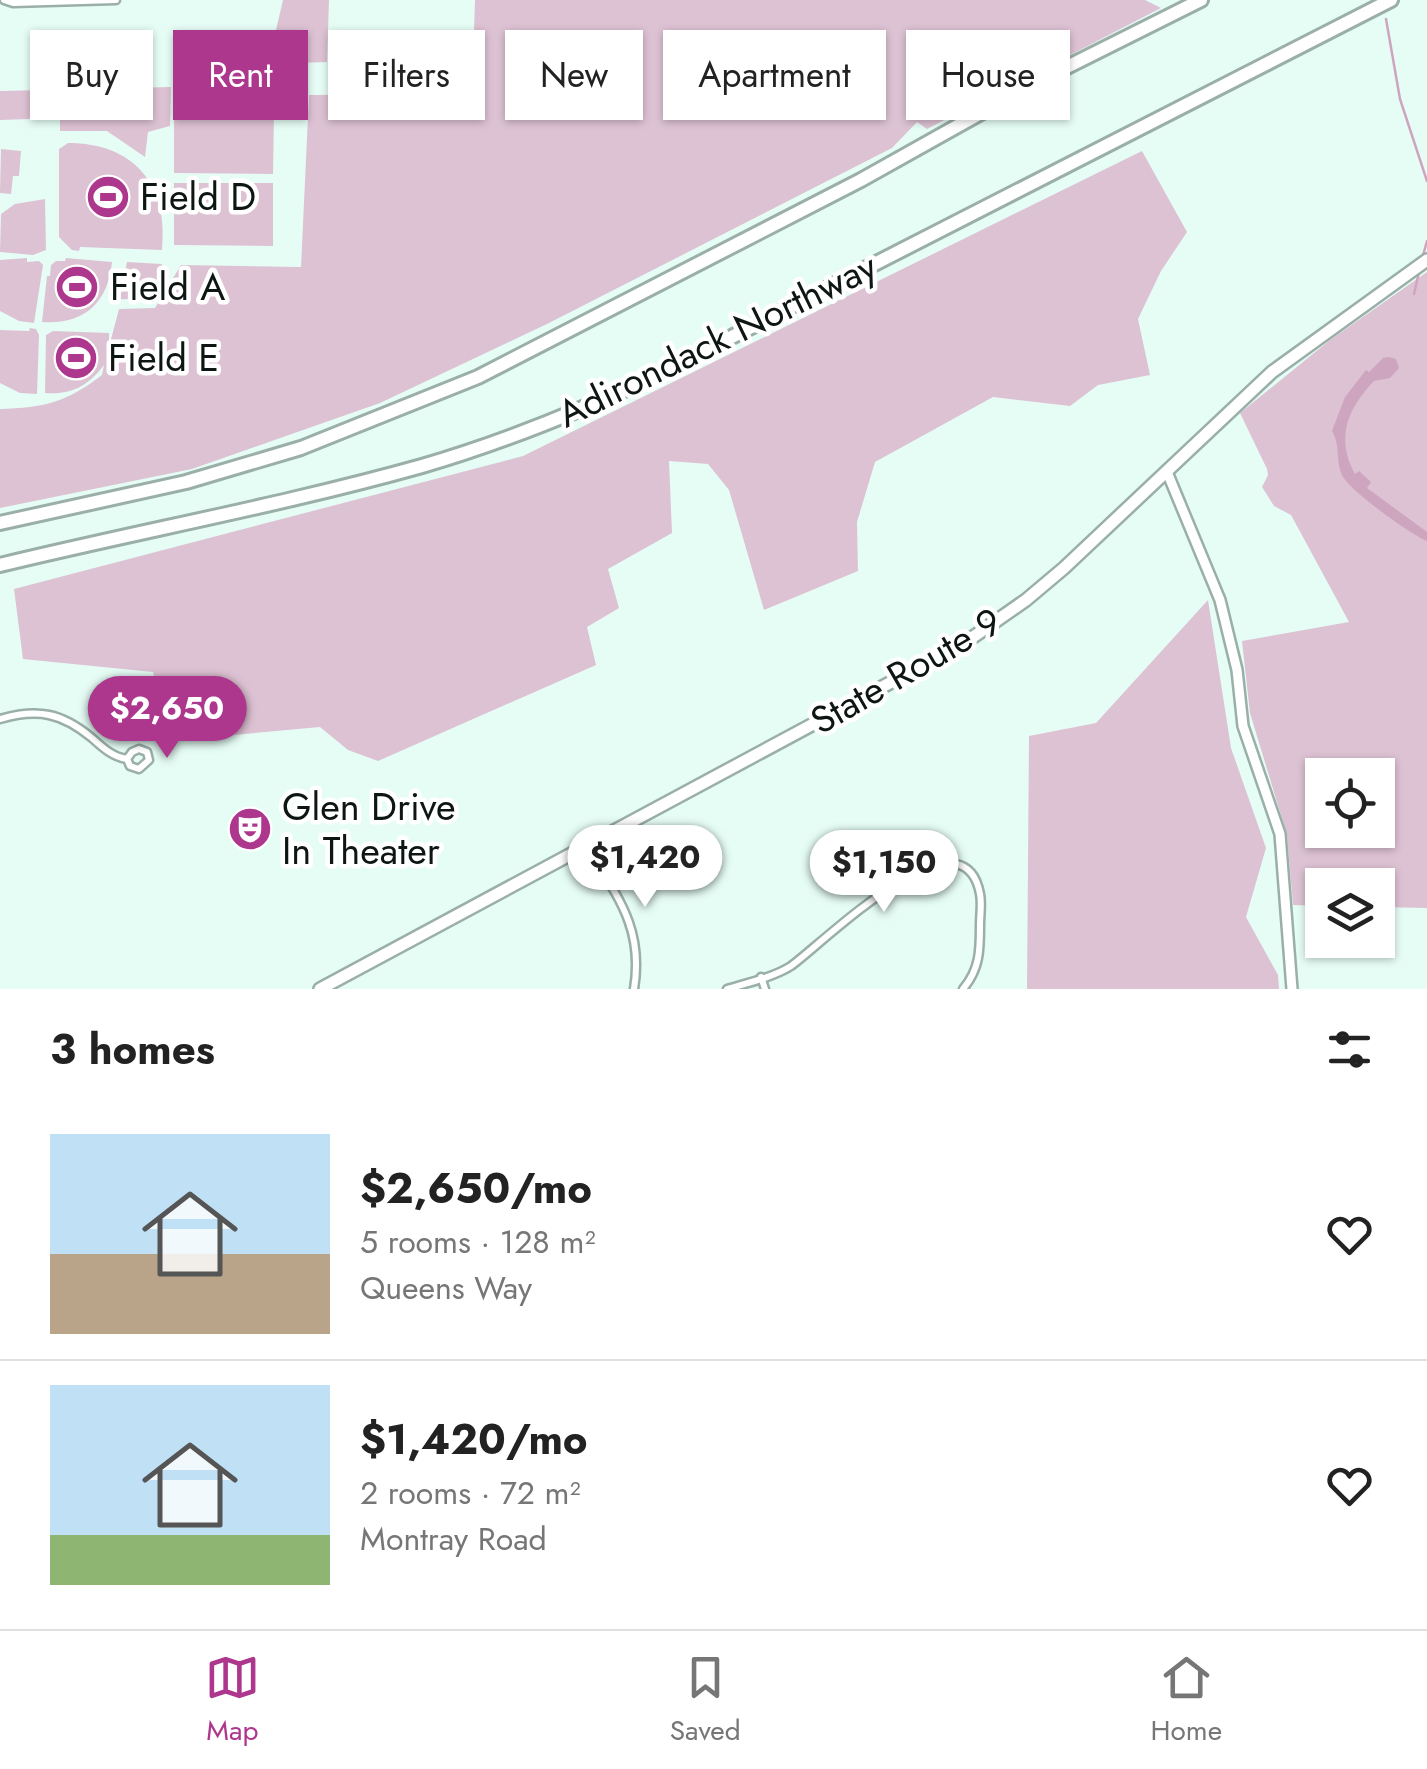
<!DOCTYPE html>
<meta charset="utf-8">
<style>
:root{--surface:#fff;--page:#f2f2f2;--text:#222;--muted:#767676;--line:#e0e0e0;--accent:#ae378e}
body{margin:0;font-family:Jost,sans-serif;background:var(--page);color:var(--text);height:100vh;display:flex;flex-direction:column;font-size:38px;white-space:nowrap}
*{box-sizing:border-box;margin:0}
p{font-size:32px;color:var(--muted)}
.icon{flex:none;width:55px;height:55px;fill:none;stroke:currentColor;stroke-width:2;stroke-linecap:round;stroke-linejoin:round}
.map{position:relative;height:989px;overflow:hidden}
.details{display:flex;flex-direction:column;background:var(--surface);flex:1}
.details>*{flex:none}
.hud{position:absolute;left:30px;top:30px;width:1368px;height:90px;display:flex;gap:20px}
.fabs{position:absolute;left:1305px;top:758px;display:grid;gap:20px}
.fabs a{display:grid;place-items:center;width:90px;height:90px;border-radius:0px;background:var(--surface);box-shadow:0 2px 8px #0004;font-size:50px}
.price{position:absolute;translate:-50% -85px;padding:0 22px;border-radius:35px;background:#fff;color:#222;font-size:32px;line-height:65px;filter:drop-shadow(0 2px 5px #0008)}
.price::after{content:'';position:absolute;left:50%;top:60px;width:30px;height:22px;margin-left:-15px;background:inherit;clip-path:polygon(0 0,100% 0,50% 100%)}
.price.current{background:var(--accent);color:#fff}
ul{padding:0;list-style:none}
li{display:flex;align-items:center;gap:30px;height:250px;padding:0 50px}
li+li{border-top:2px solid var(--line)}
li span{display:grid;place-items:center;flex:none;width:280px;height:200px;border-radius:0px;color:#555}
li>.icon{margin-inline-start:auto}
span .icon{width:120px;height:120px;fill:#fffc;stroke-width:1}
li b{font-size:42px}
h2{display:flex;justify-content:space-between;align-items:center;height:120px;padding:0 50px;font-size:42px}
.tag{padding:0 35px;border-radius:0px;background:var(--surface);box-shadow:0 2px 8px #0004;font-size:35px;line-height:90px}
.tag.current{background:var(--accent);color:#fff}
.tab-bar{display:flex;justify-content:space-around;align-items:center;height:140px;border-top:2px solid var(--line);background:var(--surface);font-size:28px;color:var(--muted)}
.tab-bar a{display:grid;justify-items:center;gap:5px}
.tab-bar .current{color:var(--accent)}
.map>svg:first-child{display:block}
.green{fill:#ddc2d3;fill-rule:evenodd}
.water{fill:#cea5bf}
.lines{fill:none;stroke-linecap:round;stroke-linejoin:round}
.stream{stroke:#cea5bf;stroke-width:2.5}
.minor-casing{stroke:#9aafa8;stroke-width:11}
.tertiary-casing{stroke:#9aafa8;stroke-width:14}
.primary-casing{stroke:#9aafa8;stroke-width:16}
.motorway-casing{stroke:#9aafa8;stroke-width:18}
.minor{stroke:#fff;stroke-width:6}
.tertiary{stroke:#fff;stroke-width:9}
.primary{stroke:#fff;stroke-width:11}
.motorway{stroke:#fff;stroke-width:12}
.labels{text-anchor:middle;stroke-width:9;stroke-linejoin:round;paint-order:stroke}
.poi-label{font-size:38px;fill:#0e1614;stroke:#fff;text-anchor:start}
.street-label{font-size:38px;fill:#0e1614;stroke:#fff}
</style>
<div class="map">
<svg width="1427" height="989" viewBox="0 0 1427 989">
<rect width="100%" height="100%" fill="#e6fdf6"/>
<!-- green -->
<g class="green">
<path d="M283,0h46l-2,62 -59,2z"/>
<path d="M475,0h670l16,8 -234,121 -10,-7 -25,26 -343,175 -169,80 -188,66 -192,39v-99c44,-1 67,-7 102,-34l2,-10c-16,21 -32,30 -59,28l1,-58 7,-4 56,2v14l10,-38 36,-1 26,-43 120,2 8,-172 163,-1z"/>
<path d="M171,87l-1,39 -22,6 -3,25 -38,-26h-47v-13l-60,2v-29z"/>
<path d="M174,110l100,1 -1,63 -99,-1z"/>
<path d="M68,143c66,0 101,42 94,107l-82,-3 -1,4 -7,-1 -13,-13v-88z"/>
<path d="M1,149l20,2 -2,25h-6l-2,18 -11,-1z"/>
<path d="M1142,151l45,81 -26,39 -23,48 12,56 -52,10 -28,21 -77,-9 -118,65 -18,60 1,49 -94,39 -35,-120 -21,-26 -39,-3 3,72 -64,36 11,39 -32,19 9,38 -218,96 -30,-11 -28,-23 -152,14 -15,-69 -130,-13 -9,-70 509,-133z"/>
<path d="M174,183h99v63l-99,-1z"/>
<path d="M45,199l1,51 -13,5 -33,-3 1,-38 14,-10z"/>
<path d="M27,258v4l12,-1 4,4 -9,58 -15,-2 -19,-10v-51z"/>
<path d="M66,258l46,4c-4,41 -28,63 -70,60l5,-46h3l1,-11 5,-4h9z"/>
<path d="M127,262l35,2c-4,24 -17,37 -42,35z"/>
<path d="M1427,272v636l-49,-1v-22h-56v21l-29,-1 -6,-70 -37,-122 -8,-72 107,-19 -58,-107 -17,-9 -12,-19 6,-12 -1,-6 -27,-56 90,-73zM1322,775h56v55h-56z"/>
<path d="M30,328l6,1 3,6 -2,59 -17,-1 -20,-10v-53l29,1z"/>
<path d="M1208,600l23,148 35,100 -20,69 32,58 1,14h-252l2,-253 67,-13z"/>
</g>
<!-- water -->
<path class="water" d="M1389,357l7,2 3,9 -9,10 -16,3c-26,27 -39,57 -19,93l4,-3 12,11 -4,6 60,44v9c-17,-7 -74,-48 -84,-64 -8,-14 -2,-31 -11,-46l13,-34 21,-27 3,2 14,-14z"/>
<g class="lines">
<!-- stream -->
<g class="stream">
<path d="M1386,19l14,80 27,82"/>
<path d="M1422,259l5,-18"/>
<path d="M1414,294l5,-22"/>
</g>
<!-- minor casing -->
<g class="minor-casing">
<g id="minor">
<path d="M4,0l9,3 103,-3"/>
<path d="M0,719c38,-11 62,-6 92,19 11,10 21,19 35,21l3,7 9,3 10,-9 -2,-8 -8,-3 -7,3 -5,7"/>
<path d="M587,847c30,49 57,81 47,142"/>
<path d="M761,977l4,12"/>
<path d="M727,989c20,-6 47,-12 64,-23 29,-20 172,-164 189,-72 2,9 0,21 0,31 0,25 0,44 -17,64"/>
</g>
</g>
<!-- tertiary casing -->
<g class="tertiary-casing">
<path id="tertiary" d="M1167,472l53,128 17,70 6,56 37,108 12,155"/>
</g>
<!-- primary casing -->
<g class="primary-casing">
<path id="primary" d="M320,989l646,-347 60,-42 38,-32 208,-196 155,-112"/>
</g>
<!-- motorway casing -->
<g class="motorway-casing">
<g id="motorway">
<path d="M0,523l186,-41 115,-34 177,-71 383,-197 168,-94 172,-86"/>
<path d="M0,565c140,-34 283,-60 422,-99 83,-24 163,-57 241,-94l728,-372"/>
</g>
</g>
<!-- minor -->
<use href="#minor" class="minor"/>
<!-- tertiary -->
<use href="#tertiary" class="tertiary"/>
<!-- primary -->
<use href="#primary" class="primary"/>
<!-- motorway -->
<use href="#motorway" class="motorway"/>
</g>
<!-- icons -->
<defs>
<g id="stadium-disc" transform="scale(2.25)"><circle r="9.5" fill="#ae378e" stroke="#fff"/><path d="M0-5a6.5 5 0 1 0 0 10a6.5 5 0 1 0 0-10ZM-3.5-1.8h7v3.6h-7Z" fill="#fff"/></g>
<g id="theatre-disc" transform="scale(2.25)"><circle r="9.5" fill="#ae378e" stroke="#fff"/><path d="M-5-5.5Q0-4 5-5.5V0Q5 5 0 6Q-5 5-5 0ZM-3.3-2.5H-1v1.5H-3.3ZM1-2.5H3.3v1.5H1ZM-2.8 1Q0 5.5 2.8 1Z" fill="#fff"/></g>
</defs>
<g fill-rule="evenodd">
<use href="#stadium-disc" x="108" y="197"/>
<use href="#stadium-disc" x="77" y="287"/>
<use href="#stadium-disc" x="76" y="358"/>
<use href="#theatre-disc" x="250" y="829"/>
</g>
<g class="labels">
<!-- poi labels -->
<g class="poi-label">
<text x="140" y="210">Field D</text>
<text x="110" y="300">Field A</text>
<text x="108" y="371">Field E</text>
<text x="282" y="820">Glen Drive<tspan x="282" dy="44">In Theater</tspan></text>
</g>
<!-- street labels -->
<g class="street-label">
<text transform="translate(717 340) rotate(-26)" y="13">Adirondack Northway</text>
<text transform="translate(906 671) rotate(-30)" y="13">State Route 9</text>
</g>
</g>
</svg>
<div class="fabs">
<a><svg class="icon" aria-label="locate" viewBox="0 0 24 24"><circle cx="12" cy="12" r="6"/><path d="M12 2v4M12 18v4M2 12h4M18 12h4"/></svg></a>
<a><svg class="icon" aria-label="layers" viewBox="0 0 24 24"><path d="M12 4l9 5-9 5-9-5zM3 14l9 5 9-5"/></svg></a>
</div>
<b class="price current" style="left:167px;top:761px">$2,650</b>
<b class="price" style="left:645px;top:910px">$1,420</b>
<b class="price" style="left:884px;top:915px">$1,150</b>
<div class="hud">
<a class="tag">Buy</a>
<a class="tag current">Rent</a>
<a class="tag">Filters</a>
<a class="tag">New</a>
<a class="tag">Apartment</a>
<a class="tag">House</a>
</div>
</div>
<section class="details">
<h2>3 homes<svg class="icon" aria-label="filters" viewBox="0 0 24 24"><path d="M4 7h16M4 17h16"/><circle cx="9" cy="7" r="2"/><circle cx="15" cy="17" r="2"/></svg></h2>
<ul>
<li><span style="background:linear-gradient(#bfe0f5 60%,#b9a48a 0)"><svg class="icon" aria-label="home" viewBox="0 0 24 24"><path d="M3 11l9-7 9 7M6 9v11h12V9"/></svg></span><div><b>$2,650/mo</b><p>5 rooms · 128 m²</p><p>Queens Way</p></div><svg class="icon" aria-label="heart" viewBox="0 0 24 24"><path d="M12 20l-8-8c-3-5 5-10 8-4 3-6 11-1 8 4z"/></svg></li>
<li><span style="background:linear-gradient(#bfe0f5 75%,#8fb573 0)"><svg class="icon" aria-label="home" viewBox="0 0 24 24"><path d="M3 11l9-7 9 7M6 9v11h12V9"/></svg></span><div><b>$1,420/mo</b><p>2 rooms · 72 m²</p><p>Montray Road</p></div><svg class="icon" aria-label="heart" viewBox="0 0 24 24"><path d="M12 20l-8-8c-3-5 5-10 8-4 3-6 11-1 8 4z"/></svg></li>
</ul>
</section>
<nav class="tab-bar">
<a class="current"><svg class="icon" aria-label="map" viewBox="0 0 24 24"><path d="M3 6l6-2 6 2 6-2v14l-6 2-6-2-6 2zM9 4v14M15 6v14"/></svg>Map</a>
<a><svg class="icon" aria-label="saved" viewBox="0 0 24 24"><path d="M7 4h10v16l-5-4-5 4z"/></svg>Saved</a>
<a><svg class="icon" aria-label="home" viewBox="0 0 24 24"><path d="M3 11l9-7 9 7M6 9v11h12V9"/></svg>Home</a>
</nav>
